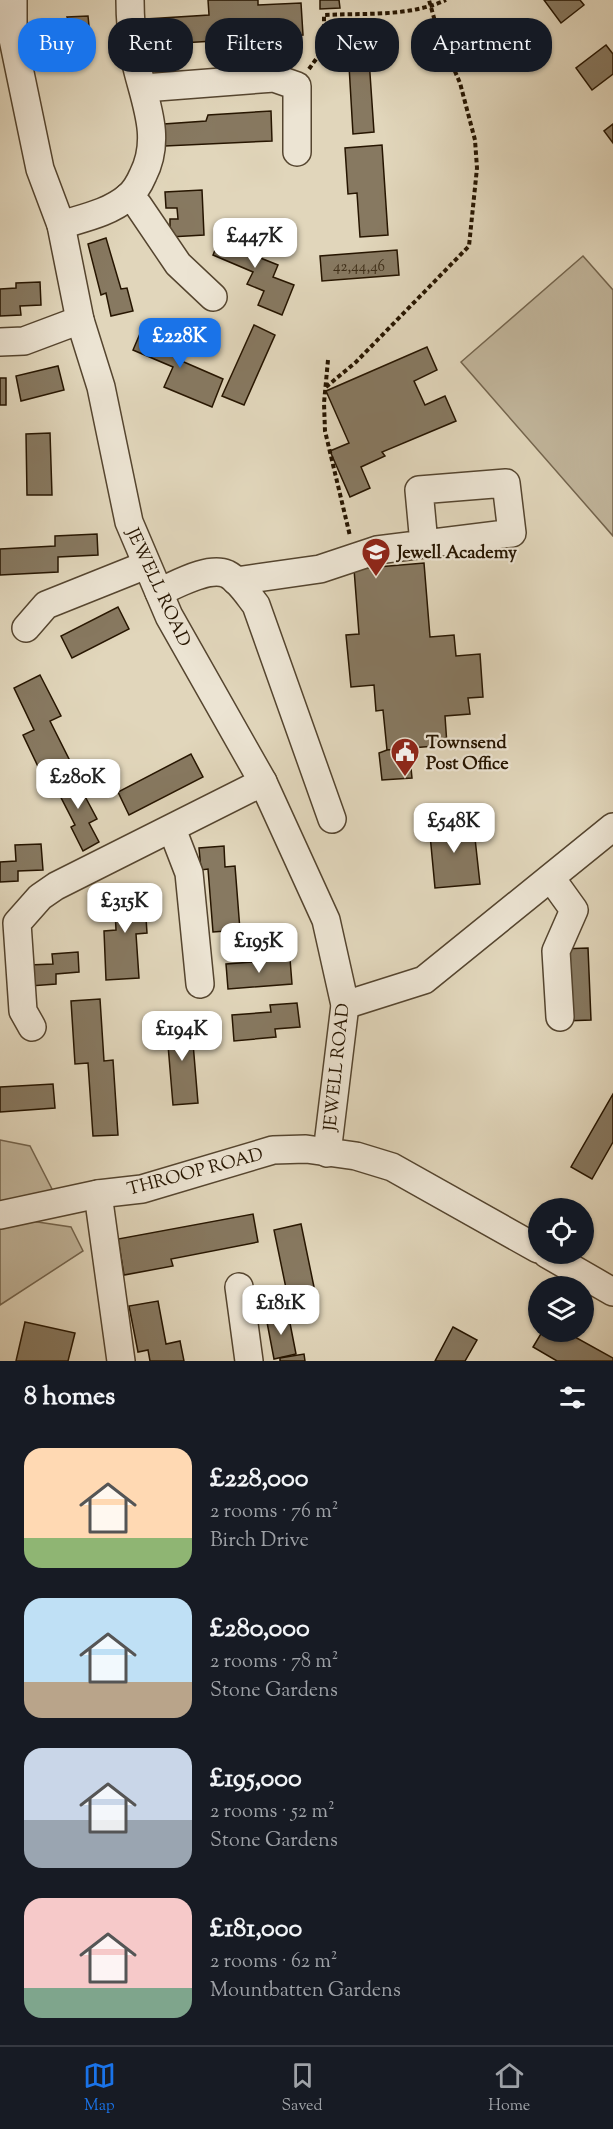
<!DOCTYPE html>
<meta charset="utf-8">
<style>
:root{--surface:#171b24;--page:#20242c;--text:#f1f3f6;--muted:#9ea1a6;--line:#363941;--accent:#1a73e8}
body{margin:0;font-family:"Sorts Mill Goudy",serif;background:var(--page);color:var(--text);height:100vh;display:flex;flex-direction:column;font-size:22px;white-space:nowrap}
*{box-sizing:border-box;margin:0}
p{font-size:20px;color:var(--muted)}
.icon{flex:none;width:33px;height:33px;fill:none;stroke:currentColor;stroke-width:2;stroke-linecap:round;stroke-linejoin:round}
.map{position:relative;height:1361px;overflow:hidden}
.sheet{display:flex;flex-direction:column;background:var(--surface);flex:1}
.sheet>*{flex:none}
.top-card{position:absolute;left:18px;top:18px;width:578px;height:54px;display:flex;gap:12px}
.tools{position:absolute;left:528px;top:1198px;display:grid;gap:12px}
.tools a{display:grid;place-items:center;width:66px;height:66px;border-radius:50%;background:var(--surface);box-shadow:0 2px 4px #0004;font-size:30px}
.price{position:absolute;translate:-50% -51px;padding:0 14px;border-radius:12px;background:#fff;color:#222;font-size:20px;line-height:39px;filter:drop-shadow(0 2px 3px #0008)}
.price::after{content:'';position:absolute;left:50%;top:36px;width:18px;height:14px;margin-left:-9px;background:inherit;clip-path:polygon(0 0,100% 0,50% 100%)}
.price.on{background:var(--accent);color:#fff}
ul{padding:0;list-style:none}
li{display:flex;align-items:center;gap:18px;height:150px;padding:0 24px}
li span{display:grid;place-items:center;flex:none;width:168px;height:120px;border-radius:18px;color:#555}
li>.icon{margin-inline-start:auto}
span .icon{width:72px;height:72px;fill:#fffc;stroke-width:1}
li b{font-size:26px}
h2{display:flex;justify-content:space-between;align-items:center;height:72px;padding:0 24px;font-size:26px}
.chip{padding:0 21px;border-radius:24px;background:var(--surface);box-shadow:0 2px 4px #0004;font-size:21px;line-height:54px}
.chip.on{background:var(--accent);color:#fff}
.menu{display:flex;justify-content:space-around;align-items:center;height:84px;border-top:2px solid var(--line);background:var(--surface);font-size:16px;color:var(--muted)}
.menu a{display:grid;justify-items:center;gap:3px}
.menu .on{color:var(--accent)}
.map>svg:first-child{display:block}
.green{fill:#c1b59b;stroke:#74654e;stroke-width:1.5}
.building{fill:#877961;stroke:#261500;stroke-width:1.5}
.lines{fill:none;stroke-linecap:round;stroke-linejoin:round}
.minor-casing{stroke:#55452f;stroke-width:30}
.path{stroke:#261500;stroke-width:4;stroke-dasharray:4.5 3;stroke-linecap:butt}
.minor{stroke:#ece4d3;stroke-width:27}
.labels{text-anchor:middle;stroke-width:4.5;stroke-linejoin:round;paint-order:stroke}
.number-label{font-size:15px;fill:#3e2e18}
.poi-label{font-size:18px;font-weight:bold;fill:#261500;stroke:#ece4d3;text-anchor:start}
.street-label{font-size:18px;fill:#261500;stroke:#ece4d3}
</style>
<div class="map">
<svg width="613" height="1361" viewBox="0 0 613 1361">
<rect width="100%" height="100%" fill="#e1d6bb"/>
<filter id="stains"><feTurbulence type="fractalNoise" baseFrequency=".00333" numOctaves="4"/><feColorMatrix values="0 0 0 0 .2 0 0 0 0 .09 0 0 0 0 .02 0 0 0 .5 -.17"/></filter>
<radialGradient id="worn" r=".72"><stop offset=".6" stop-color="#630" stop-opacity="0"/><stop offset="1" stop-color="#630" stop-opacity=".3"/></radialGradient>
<!-- green -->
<g class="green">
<path d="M583,256l30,34v246l-152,-174z"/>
<path d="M0,1140l30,6 23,45 -53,10z"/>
<path d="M31,1221l40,6 12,24 -83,54v-77z"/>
</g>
<!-- building -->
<g class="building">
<path d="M208,0h50v5l43,-2 2,32 -44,3 -1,-14 -45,3 1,14 -66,4 -2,-26 63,-4z"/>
<path d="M320,0h19l1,8 -20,1z"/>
<path d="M544,0h36l4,5 -23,18z"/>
<path d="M88,16l3,30 -48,4 -2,-30 13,-1 1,7 15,-2 -3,-7z"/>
<path d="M367,30l7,102 -21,2 -6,-103z"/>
<path d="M606,45l7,9v20l-21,16 -16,-22z"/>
<path d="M271,111l1,30 -107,5 -1,-22 42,-3 2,-6z"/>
<path d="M613,124v19l-9,-12z"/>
<path d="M382,145l6,90 -28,2 -3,-44 -9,1 -3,-46z"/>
<path d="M202,190l2,45 -34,2v-18h8l-1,-11h-11l-1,-16z"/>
<path d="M224,228l40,16 -6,13 20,8 -5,12 21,8 -12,30 -24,-10 6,-14 -17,-7 6,-12 -40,-17z"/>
<path d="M106,238l15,51 6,-1 6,23 -22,5 -5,-23 -5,2 -13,-51z"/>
<path d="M397,250l2,25 -77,6 -2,-25z"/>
<path d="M40,282l1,23 -21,1 1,9 -21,1v-27l16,-1v-5z"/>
<path d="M254,325l21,10 -31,70 -22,-9z"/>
<path d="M142,329l40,17 -5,13 46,20 -11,28 -48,-20 9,-20 -40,-17z"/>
<path d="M427,347l10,23 -23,11 11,24 20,-9 11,25 -74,31 3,4 -24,11 9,21 -20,9 -20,-46 19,-8 -23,-52z"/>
<path d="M58,366l6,24 -43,11 -5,-25z"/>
<rect x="0" y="378" width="6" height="27"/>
<path d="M50,433l2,62h-25l-1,-61z"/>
<path d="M97,534l1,21 -40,2v15l-58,3v-26l55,-3v-10z"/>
<path d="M424,563l6,74 24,-2 2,21 24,-2 3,43 -15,1 2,16 -25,2 2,29 -60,5 -4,-40 -7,1 -2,-26 -23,2 -5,-52 13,-1 -5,-65z"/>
<path d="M118,607l11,22 -57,29 -11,-22z"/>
<path d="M40,675l21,41 -11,5 21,42 -28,14 -20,-42 11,-5 -20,-42z"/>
<path d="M409,748l3,30 -30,2 -3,-27 8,-3z"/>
<path d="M191,754l12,23 -74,38 -11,-23z"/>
<path d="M72,772l25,47 -8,4 10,19 -16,9 -12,-24 4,-2 -22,-43z"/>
<path d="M473,820l7,64 -45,4 -6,-64z"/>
<path d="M41,844l2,26 -25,1v10l-18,1v-20l16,-1 -1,-16z"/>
<path d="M224,846l1,21 10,-1 5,64 -27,2 -5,-63 -7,1 -2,-22z"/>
<path d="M144,887l3,46 -11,1 3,44 -33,2 -2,-49 12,-1 -2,-42z"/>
<path d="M588,948l3,72 -27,1 -4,-72z"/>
<path d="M78,952l1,20 -23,2v10l-26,2 -1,-21 24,-1 -1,-10z"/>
<path d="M290,959l2,25 -64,5 -2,-25z"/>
<path d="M100,999l4,62 9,-1 5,75 -25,1 -5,-73 -13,1 -4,-63z"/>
<path d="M297,1003l3,24 -25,2 1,8 -42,4 -2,-26 39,-3 -1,-7z"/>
<path d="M191,1019l7,84 -25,2 -7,-84z"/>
<path d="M53,1084l2,24 -55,4v-25z"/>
<path d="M613,1094v48l-21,37 -21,-12z"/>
<path d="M253,1214l5,28 -87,17 2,7 -49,9 -6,-36z"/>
<path d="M301,1224l13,63 -27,6 -13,-63z"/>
<path d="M158,1301l8,43 14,-3 4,20h-34l-2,-11 -10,2 -9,-46z"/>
<path d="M288,1313l8,41 -22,5 -8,-42z"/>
<path d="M25,1322l50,11 -7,28h-52z"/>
<path d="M453,1327l24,13 -12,21h-30z"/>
<path d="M542,1332h24l47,26v3h-56l-24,-14z"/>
<path d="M304,1354l1,7h-25v-3z"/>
</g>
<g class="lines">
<!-- minor casing -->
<g class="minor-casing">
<g id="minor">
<path d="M13,0v39l27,130 21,56 19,95 21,67 28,135 40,94 94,166 63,138 19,85 -18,148"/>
<path d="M144,88l130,-10 23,8v66"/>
<path d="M128,197l10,8 40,59 35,33"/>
<path d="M61,225c22,-7 48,-12 67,-28 6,-5 12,-15 15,-22 20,-39 0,-77 -8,-116 -3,-19 -5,-40 -5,-59"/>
<path d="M0,342l24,-1 56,-21"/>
<path d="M236,581l84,-12 57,-19 135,-17 -6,-50 -87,7 5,54"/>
<path d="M159,592c17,-7 49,-26 68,-18 12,6 21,21 29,31l76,214"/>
<path d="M26,628l20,-23 100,-40"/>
<path d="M172,829l17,44 11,111"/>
<path d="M551,878l23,32 -18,41 4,66"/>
<path d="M345,1005l79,-25 189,-153"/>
<path d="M32,1027l-9,-16 -6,-88 23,-26 16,-11 207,-104"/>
<path d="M98,1194l23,167"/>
<path d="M0,1215l98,-21 44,-5 131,-39 33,-1 50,7 36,11 146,82"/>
<path d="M547,1254l66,38"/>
<path d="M239,1287l10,74"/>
</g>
</g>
<!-- path -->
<g class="path">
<path d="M309,69l15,-21v-33c40,-2 85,2 122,-15"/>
<path d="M328,360l-4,43 1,28 25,105"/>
<path d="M326,387l30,-25 113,-116 8,-78 -2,-28 -15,-57 -22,-51 -9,-32"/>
</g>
<!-- minor -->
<use href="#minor" class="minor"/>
</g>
<!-- icons -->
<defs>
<g id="school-pin" transform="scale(1.5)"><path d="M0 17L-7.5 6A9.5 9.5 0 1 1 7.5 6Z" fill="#8f2418" stroke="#ece4d3"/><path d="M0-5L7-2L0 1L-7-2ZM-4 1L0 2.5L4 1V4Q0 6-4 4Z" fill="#fff"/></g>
<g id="civic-pin" transform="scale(1.5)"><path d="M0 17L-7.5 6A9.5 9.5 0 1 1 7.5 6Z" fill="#8f2418" stroke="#ece4d3"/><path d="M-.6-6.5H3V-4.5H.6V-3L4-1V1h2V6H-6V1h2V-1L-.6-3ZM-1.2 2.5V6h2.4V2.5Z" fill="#fff"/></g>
</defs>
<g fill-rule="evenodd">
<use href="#school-pin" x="376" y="552"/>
<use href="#civic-pin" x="405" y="752"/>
</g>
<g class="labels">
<!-- number labels -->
<g class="number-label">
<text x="359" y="271">42,44,46</text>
</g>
<!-- poi labels -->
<g class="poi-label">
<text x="397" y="558">Jewell Academy</text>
<text x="426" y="748">Townsend<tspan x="426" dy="21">Post Office</tspan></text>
</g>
<!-- street labels -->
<g class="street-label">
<text transform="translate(159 587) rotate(65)" y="6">JEWELL ROAD</text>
<text transform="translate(336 1067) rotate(-84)" y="6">JEWELL ROAD</text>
<text transform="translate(195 1171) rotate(-15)" y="6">THROOP ROAD</text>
</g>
</g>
<rect width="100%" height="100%" filter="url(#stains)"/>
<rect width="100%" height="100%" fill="url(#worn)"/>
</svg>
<div class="tools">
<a><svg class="icon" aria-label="locate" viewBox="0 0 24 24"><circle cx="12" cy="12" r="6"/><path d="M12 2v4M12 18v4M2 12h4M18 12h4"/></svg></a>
<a><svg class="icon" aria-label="layers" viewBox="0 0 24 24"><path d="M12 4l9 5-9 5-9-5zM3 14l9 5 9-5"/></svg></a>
</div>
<b class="price" style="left:255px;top:269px">£447K</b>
<b class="price on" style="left:180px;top:369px">£228K</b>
<b class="price" style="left:78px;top:810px">£280K</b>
<b class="price" style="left:454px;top:854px">£548K</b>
<b class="price" style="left:125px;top:934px">£315K</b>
<b class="price" style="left:259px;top:974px">£195K</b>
<b class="price" style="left:182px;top:1062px">£194K</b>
<b class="price" style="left:281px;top:1336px">£181K</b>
<div class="top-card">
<a class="chip on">Buy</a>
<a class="chip">Rent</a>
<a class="chip">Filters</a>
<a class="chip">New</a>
<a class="chip">Apartment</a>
</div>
</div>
<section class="sheet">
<h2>8 homes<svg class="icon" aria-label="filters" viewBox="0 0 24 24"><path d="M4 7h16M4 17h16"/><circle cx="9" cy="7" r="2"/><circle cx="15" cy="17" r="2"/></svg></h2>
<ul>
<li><span style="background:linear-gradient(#ffd9b3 75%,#8fb573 0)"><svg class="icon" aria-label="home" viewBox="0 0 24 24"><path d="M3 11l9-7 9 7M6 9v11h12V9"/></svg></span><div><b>£228,000</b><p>2 rooms · 76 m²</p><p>Birch Drive</p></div></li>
<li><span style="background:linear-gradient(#bfe0f5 70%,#b9a48a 0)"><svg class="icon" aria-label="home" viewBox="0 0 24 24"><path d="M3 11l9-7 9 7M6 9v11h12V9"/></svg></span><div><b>£280,000</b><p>2 rooms · 78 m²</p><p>Stone Gardens</p></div></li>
<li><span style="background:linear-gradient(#c9d6e8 60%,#9aa5b1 0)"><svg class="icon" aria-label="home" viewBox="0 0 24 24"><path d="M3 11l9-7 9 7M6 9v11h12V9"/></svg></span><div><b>£195,000</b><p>2 rooms · 52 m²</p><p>Stone Gardens</p></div></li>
<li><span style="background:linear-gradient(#f6c9c9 75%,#7fa58c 0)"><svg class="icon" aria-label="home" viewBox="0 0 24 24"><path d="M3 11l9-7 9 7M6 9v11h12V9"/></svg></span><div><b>£181,000</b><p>2 rooms · 62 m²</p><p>Mountbatten Gardens</p></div></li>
</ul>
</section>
<nav class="menu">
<a class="on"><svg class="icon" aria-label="map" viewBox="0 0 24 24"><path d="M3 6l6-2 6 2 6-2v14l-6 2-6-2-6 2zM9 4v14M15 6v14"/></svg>Map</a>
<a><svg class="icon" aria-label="saved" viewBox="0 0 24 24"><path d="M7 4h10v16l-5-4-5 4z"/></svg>Saved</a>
<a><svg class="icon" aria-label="home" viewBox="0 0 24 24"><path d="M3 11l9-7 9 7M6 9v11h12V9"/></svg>Home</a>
</nav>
